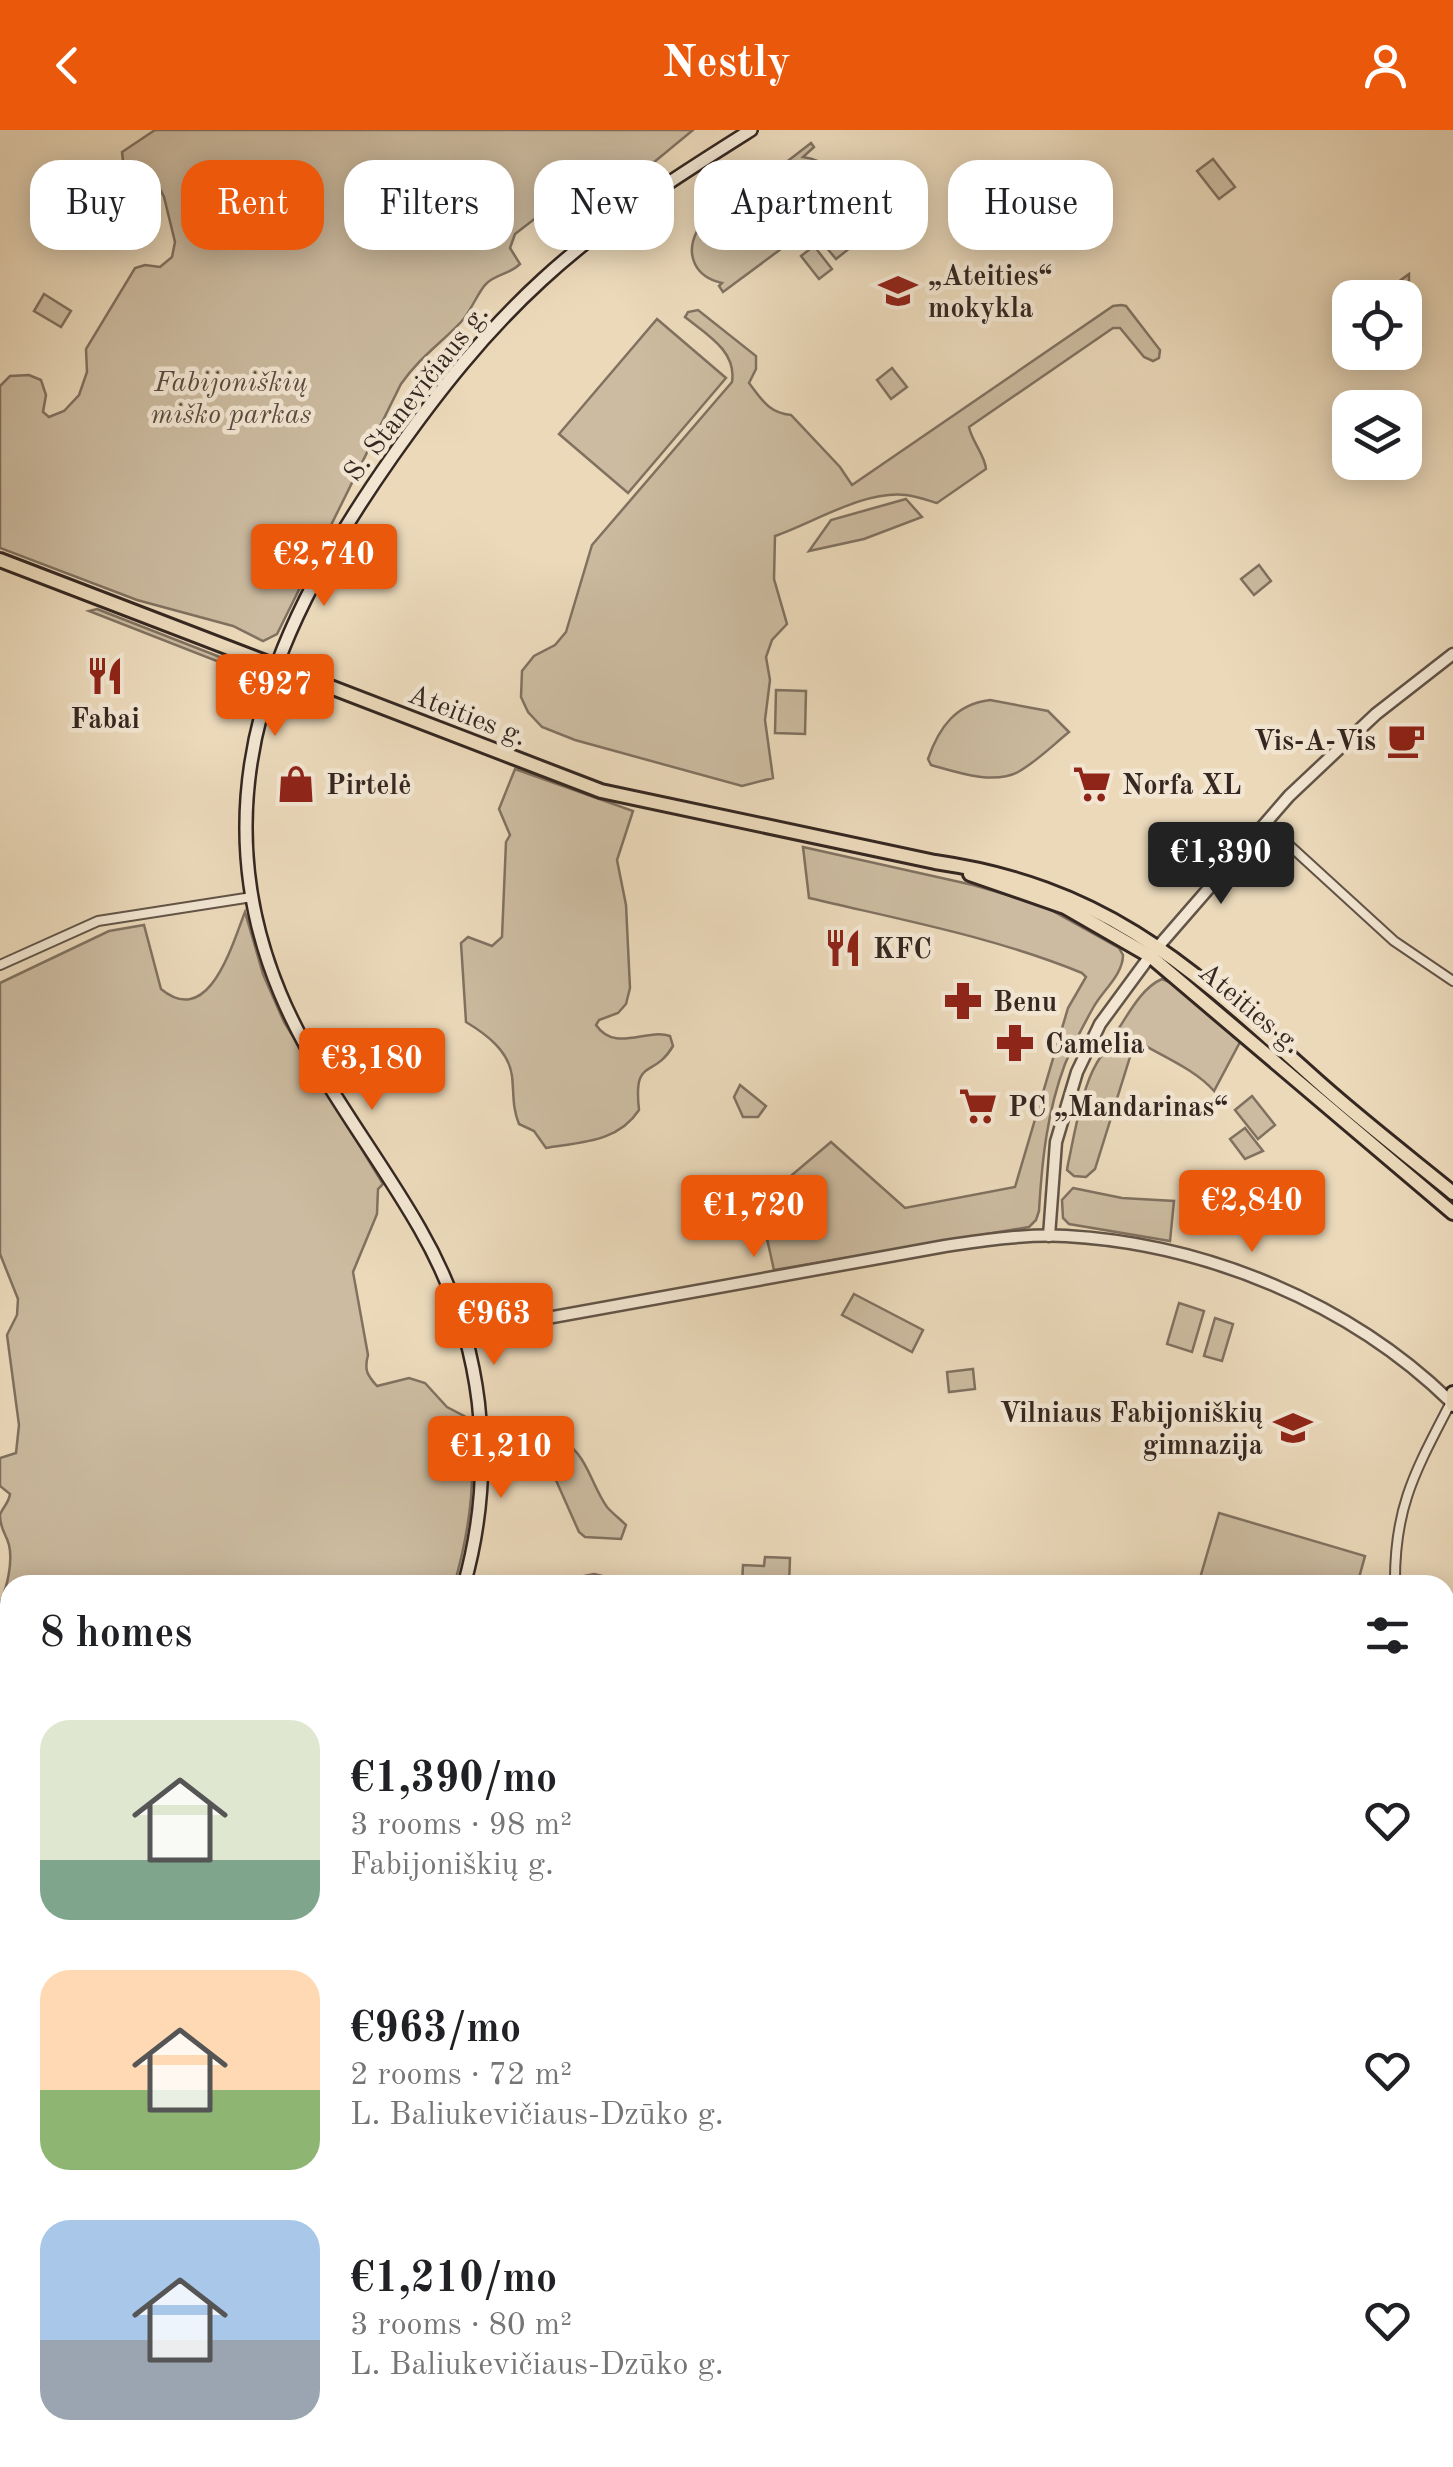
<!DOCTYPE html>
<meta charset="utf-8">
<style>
:root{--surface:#fff;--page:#f2f2f2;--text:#202124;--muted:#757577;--accent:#ea580c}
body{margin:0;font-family:"Old Standard TT",serif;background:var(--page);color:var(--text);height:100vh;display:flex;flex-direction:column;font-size:38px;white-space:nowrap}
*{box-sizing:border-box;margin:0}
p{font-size:32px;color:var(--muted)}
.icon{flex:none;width:55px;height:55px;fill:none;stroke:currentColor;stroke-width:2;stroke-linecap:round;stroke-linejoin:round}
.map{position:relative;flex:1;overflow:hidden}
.sheet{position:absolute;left:0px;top:1445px;width:1455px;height:892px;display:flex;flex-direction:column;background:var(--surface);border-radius:30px 30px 0 0;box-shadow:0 5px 25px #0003}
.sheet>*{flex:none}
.hud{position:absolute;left:30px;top:30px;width:1395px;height:90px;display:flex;gap:20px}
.controls{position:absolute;left:1332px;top:150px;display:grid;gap:20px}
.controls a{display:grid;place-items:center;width:90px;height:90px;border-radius:20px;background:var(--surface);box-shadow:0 5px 25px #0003;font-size:50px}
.price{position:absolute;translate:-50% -85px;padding:0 22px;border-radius:10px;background:var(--accent);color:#fff;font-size:32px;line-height:65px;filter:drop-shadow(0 2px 5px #0008)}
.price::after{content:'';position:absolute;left:50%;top:60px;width:30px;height:22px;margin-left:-15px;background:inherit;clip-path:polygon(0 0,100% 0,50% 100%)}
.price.on{background:#222;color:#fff}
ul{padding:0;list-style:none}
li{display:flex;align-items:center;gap:30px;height:250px;padding:0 40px}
li span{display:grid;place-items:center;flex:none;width:280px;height:200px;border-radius:30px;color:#555}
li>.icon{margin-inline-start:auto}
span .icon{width:120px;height:120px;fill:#fffc;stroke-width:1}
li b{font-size:42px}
h2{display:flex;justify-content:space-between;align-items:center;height:120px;padding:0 40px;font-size:42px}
.pill{padding:0 35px;border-radius:30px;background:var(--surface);box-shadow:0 5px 25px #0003;font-size:35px;line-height:90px}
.pill.on{background:var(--accent);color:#fff}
header{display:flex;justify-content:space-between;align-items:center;height:130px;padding:0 40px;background:var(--accent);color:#fff;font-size:45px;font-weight:700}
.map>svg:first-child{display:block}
.green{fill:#ccbba0;stroke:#807160;stroke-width:2.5}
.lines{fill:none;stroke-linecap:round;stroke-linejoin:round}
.minor-casing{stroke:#625447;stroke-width:12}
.tertiary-casing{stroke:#625447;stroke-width:15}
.secondary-casing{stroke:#352721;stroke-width:16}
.primary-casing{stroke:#352721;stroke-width:18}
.trunk-casing{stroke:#352721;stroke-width:18}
.minor{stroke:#f2e6d2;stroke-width:8}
.tertiary{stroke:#f2e6d2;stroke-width:10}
.secondary{stroke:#f2e6d2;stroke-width:11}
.primary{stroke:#ebd9ba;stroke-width:12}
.trunk{stroke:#ebd9ba;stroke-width:12}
.labels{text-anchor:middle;stroke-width:9;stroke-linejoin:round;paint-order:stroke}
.poi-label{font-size:28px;font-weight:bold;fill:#352721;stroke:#f2e6d2;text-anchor:start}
.park-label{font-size:28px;font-style:italic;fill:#5b4c41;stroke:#f2e6d2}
.street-label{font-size:28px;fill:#352721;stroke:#f2e6d2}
</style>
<header><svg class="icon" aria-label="back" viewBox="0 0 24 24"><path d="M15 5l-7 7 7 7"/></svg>Nestly<svg class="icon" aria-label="person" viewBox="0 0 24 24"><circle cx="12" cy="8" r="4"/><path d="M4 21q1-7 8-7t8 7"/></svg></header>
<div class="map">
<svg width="1453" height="2337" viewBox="0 0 1453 2337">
<rect width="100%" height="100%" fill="#ebd9ba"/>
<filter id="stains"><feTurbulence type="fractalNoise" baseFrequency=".002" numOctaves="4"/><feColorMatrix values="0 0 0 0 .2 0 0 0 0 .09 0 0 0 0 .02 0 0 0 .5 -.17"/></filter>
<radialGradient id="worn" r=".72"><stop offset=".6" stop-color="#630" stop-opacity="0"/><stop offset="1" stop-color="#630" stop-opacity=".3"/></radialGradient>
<!-- green -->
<g class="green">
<path d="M155,0h538l-46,38 -25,15 -49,13 -36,21 -22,17 -5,14 10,16c-10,10 -23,10 -33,19 -9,8 -15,27 -26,39 -22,23 -41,35 -60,62l-124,250 -14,7 -30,-15 -96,-26 -137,-52v-162l10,-10 19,-1 12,5 5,15 -3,17 6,5 15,-6 15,-16 8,-23 -1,-23 49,-81 10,-3 15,2 12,-10 3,-15 -11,-45 -5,-10 -36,-26 -1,-9z"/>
<path d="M811,13l3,4 -11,10c23,3 35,17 34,40l9,-6 5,6 -128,95 -4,-6 3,-3c-27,-6 -37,-28 -25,-52z"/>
<path d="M1213,29l22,28 -16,12 -22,-28z"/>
<path d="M855,85l14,18 -33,26 -15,-18z"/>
<path d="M814,116l18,23 -13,10 -18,-23z"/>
<path d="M1409,144v26l-4,3v-5l-27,-1z"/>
<path d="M44,164l27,17 -10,16 -27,-16z"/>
<path d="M1121,175l5,1 34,44 -1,8 -6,3 -9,-4 -24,-29h-7l-144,99c3,15 16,28 17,42l-49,34c-10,-3 -21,-7 -31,-8 -42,-5 -93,28 -131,41l-1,43 13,45 -15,16 -6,17 4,23 -5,40 8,58 -31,8 -167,-46 -33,-13 -14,-15 -7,-15 1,-26 12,-15 21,-11 11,-13 26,-87 140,-163c5,-31 -26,-48 -47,-65l3,-5 10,-2 58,46v13l-7,14c13,17 20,30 42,32l49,52 12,18 261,-179z"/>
<path d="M657,189l69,59 -98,115 -69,-59z"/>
<path d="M892,238l15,19 -16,12 -14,-19z"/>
<path d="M906,369l16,18 -58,22 -55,12 22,-31z"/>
<path d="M1259,435l12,16 -17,14 -13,-16z"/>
<path d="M97,479l151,59 -6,3 -153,-60z"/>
<path d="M776,560l30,1 -1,43 -30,-1z"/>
<path d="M990,570l58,11 21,21c-16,13 -33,30 -51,40 -25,13 -62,0 -87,-7l-3,-6c11,-32 28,-55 62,-59z"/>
<path d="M515,639l118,42 -16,49 9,45 4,83 -4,16 -8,9 -19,7 -3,5c19,28 50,3 74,11l3,10c-20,34 -40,10 -34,64 -21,32 -57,32 -93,38l-12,-17 -15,-7c-7,-17 -5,-31 -7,-48 -3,-25 -26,-42 -46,-54l-5,-79 7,-6 24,9 10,-9 4,-95 4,-7 -11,-26z"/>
<path d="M803,717l170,38 69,20 77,43 4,7c0,20 -21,36 -30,53 -10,18 -20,37 -28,56 -18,48 -23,96 -26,147l-3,9 -7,7 -255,43 -15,-67 72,-61 74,66 110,-21 53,-179 18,-31 -4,-4c-88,-36 -180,-53 -273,-75z"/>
<path d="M245,782l18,62 21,48 99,162 -5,5 -1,25 -24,58 15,83c-4,15 -1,20 9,31l32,-8 16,5 22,24 21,11c10,56 2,112 -14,167h-444v747l-10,2v-731c7,-15 13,-41 9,-58 -3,-12 -9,-15 -9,-30 2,-7 9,-12 10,-21l-10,-8v-28l16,-5 3,-28 -12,-90 10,-20 1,-16 -18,-45v-271l109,-52 35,-6 17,64c48,40 71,-44 84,-77z"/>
<path d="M1162,849l12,5 66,58 -26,49c-25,-28 -67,-39 -95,-63 11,-17 24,-41 43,-49z"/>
<path d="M1116,914l9,5 5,8 -35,112 -9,8 -12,-1 -7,-6 1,-6c7,-30 17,-108 48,-120z"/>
<path d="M740,955l26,21 -8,11h-15l-9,-20z"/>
<path d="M1252,966l23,29 -17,14 -23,-29z"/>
<path d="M1245,998l18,23 -18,8 -15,-20z"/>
<path d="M1073,1058l49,10 52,3 -4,40 -101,-17 -6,-6 -1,-18z"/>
<path d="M854,1164l69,36 -11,22 -70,-37z"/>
<path d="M1179,1173l25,8 -12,41 -25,-8z"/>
<path d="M1215,1188l18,6 -11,37 -18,-5z"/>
<path d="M973,1239l2,20 -26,3 -2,-20z"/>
<path d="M565,1312c22,14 27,44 42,65 5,6 13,12 19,18l-5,14 -36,-2 -6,-5 -32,-72 4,-12z"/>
<path d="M1219,1383l146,43 -8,29h-159z"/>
<path d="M765,1427l25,1 -1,27h-47l1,-20 21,1z"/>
<path d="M594,1444l9,2 5,9h-69z"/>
</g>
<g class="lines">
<!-- minor casing -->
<g class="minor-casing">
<g id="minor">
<path d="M1265,693l129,118 59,40"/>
<path d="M0,835l98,-44 154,-24"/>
<path d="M1395,1455c-1,-79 21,-115 56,-183"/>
<path d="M1109,2337l3,-9"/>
</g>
</g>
<!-- tertiary casing -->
<g class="tertiary-casing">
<g id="tertiary">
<path d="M1049,1106l7,-94 21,-70 23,-48 50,-68 139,-160 87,-82 77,-60"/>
<path d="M465,1203l480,-87c40,-6 80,-12 121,-10 140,8 284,67 385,166"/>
</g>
</g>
<!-- secondary casing -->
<g class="secondary-casing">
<g id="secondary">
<path d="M464,1455c34,-121 19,-247 -44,-356 -45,-79 -105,-152 -140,-236 -83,-199 -3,-372 112,-536 45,-64 92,-124 150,-177 64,-59 136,-104 209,-150"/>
<path d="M165,2337l4,-9"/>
</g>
</g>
<!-- primary casing -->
<g class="primary-casing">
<g id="primary">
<path d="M0,430l601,231 334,71c178,26 260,110 388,224 42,37 87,72 130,107"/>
<path d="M970,744l95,33 85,49 303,257"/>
</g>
</g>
<!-- trunk casing -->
<g class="trunk-casing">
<g id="trunk">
<path d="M1453,1263v12"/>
<path d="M1445,1714l8,-21"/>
<path d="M1445,1769l8,-20"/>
<path d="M1241,2337l2,-9"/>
<path d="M1260,2337l2,-9"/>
</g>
</g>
<!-- minor -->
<use href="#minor" class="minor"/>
<!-- tertiary -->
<use href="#tertiary" class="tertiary"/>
<!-- secondary -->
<use href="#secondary" class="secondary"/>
<!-- primary -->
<use href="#primary" class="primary"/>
<!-- trunk -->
<use href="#trunk" class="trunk"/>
</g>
<!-- icons -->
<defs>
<g id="school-bare" transform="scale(3)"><path d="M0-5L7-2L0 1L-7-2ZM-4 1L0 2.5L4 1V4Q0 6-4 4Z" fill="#8f2418" stroke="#f2e6d2" stroke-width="2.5" paint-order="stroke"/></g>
<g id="restaurant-bare" transform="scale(3)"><path d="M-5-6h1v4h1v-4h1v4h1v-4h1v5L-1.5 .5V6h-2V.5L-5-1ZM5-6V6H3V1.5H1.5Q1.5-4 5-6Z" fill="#8f2418" stroke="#f2e6d2" stroke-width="2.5" paint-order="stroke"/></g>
<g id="cafe-bare" transform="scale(3)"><path d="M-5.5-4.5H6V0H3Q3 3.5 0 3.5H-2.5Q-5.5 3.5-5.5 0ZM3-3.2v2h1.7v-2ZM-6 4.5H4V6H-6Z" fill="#8f2418" stroke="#f2e6d2" stroke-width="2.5" paint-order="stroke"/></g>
<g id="shop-bare" transform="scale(3)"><path d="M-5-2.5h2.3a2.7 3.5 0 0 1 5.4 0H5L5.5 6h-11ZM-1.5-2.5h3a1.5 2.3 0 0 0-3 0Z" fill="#8f2418" stroke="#f2e6d2" stroke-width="2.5" paint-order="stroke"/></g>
<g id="supermarket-bare" transform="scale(3)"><path d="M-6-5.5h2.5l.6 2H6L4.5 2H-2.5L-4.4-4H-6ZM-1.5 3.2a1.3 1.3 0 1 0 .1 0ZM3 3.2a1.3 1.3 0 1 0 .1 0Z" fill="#8f2418" stroke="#f2e6d2" stroke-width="2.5" paint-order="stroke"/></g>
<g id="pharmacy-bare" transform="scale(3)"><path d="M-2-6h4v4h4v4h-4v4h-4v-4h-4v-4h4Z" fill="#8f2418" stroke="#f2e6d2" stroke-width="2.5" paint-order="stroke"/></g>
</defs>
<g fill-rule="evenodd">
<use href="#school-bare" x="898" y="161"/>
<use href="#restaurant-bare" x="105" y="546"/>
<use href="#cafe-bare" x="1406" y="610"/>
<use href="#shop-bare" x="296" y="654"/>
<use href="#supermarket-bare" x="1092" y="654"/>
<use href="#restaurant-bare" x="843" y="818"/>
<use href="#pharmacy-bare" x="963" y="871"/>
<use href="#pharmacy-bare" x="1015" y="913"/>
<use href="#supermarket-bare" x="978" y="976"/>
<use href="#school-bare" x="1293" y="1298"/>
</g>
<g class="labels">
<!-- poi labels -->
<g class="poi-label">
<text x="928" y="155">„Ateities“<tspan x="928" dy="32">mokykla</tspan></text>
<text x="105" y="598" text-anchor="middle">Fabai</text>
<text x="1376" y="620" text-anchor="end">Vis-A-Vis</text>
<text x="326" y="664">Pirtelė</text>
<text x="1122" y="664">Norfa XL</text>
<text x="873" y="828">KFC</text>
<text x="993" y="881">Benu</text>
<text x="1045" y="923">Camelia</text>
<text x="1008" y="986">PC „Mandarinas“</text>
<text x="1263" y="1292" text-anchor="end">Vilniaus Fabijoniškių<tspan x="1263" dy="32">gimnazija</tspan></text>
</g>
<!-- park labels -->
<g class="park-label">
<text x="231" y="261">Fabijoniškių<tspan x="231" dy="32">miško parkas</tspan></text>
</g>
<!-- street labels -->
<g class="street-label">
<text transform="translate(415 262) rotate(-52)" y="10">S. Stanevičiaus g.</text>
<text transform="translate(468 584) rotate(21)" y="10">Ateities g.</text>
<text transform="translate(1251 877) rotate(40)" y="10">Ateities g.</text>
</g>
</g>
<rect width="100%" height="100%" filter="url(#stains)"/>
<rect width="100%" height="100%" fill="url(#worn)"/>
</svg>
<div class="controls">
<a><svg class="icon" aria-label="locate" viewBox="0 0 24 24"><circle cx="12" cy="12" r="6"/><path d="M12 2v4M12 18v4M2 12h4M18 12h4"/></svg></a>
<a><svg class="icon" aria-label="layers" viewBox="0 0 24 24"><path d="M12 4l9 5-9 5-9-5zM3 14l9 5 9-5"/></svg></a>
</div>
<b class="price" style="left:324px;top:479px">€2,740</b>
<b class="price" style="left:275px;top:609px">€927</b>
<b class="price on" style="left:1221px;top:777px">€1,390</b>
<b class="price" style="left:372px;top:983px">€3,180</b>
<b class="price" style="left:1252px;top:1125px">€2,840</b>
<b class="price" style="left:754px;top:1130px">€1,720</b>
<b class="price" style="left:494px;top:1238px">€963</b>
<b class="price" style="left:501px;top:1371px">€1,210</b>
<div class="hud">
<a class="pill">Buy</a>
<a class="pill on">Rent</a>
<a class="pill">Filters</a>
<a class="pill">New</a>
<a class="pill">Apartment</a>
<a class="pill">House</a>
</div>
<section class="sheet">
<h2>8 homes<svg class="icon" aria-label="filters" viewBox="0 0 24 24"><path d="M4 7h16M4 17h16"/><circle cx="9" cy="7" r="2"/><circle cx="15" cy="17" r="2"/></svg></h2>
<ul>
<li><span style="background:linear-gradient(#dfe7d0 70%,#7fa58c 0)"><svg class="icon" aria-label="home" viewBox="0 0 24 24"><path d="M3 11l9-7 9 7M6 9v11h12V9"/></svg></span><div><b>€1,390/mo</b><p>3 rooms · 98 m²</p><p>Fabijoniškių g.</p></div><svg class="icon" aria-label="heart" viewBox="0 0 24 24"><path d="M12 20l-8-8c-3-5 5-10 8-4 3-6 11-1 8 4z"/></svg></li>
<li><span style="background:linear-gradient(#ffd9b3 60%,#8fb573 0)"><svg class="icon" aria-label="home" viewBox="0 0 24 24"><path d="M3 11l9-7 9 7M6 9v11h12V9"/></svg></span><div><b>€963/mo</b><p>2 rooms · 72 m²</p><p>L. Baliukevičiaus-Dzūko g.</p></div><svg class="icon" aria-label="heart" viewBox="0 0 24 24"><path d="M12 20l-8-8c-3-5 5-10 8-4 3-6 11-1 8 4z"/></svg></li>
<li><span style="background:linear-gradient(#a9c7e8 60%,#9aa5b1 0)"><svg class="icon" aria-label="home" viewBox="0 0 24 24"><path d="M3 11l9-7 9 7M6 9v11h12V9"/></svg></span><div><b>€1,210/mo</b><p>3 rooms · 80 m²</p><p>L. Baliukevičiaus-Dzūko g.</p></div><svg class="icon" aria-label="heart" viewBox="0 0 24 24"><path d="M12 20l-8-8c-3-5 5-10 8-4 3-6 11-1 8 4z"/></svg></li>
</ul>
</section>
</div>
